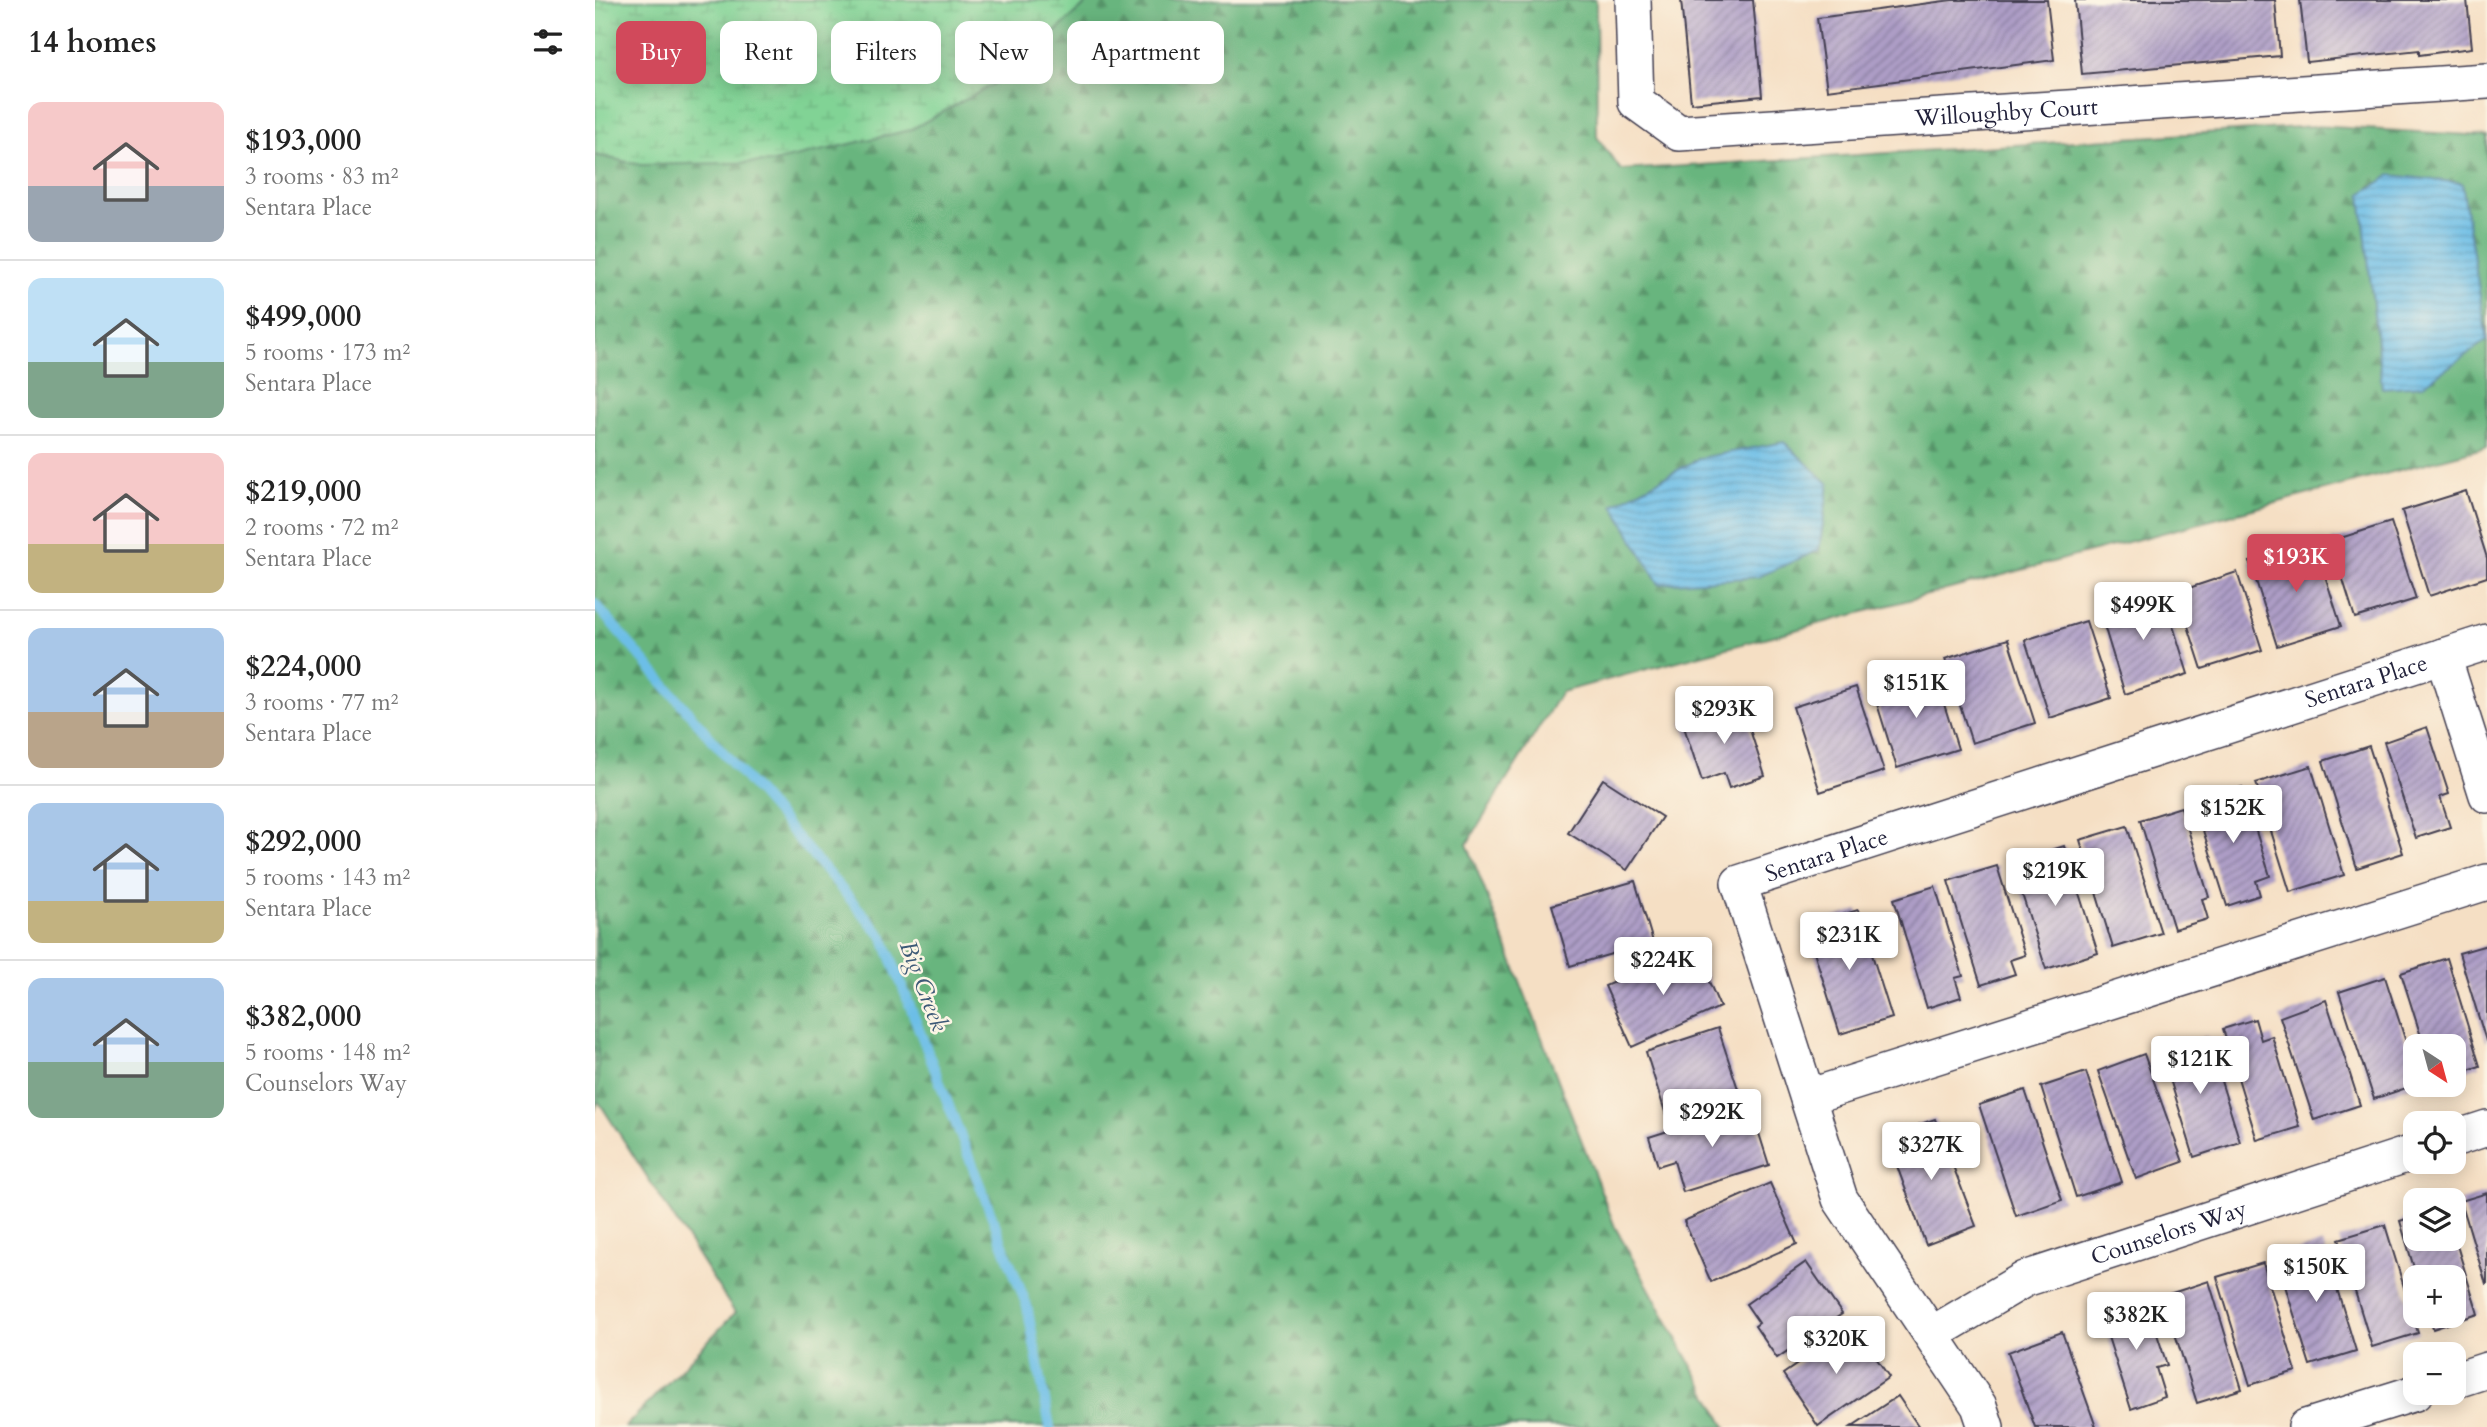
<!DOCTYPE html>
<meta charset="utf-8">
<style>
:root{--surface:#fff;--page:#f6f6f6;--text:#222;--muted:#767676;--line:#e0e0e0;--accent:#d1495b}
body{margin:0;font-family:Cardo,serif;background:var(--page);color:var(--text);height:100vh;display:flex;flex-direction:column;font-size:26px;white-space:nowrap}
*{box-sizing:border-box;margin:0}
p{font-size:23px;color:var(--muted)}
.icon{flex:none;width:38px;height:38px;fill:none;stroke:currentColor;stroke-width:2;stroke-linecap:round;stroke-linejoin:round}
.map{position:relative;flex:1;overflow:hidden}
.details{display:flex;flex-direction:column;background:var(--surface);width:595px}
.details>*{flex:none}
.banner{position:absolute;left:21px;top:21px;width:665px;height:63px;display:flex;gap:14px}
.needle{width:46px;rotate:144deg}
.buttons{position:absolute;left:1808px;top:1034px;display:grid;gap:14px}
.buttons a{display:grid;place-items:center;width:63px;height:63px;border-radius:14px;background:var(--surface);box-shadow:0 4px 18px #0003;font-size:35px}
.price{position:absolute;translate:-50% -60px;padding:0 16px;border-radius:7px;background:#fff;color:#222;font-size:23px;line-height:46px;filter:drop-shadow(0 2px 4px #0008)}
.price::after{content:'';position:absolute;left:50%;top:42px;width:21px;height:16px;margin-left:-10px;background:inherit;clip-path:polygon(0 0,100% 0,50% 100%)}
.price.selected{background:var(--accent);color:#fff}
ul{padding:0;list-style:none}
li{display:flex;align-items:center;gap:21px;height:175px;padding:0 28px}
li+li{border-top:2px solid var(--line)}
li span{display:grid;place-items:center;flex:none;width:196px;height:140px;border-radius:14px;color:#555}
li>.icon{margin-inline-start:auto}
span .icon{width:84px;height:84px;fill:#fffc;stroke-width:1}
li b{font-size:30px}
h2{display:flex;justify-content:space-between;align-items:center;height:84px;padding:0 28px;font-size:30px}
.pill{padding:0 24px;border-radius:14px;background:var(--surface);box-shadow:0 4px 18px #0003;font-size:24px;line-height:63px}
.pill.selected{background:var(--accent);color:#fff}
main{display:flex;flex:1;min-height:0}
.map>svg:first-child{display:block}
.forest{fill:url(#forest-firs);stroke:#456c5c;stroke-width:2}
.wetland{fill:url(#wetland-marsh);stroke:#527a68;stroke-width:2}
.water{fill:url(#water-rules);stroke:#477091;stroke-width:2}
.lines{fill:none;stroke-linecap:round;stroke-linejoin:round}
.stream{stroke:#6cbee7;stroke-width:10}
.building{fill:url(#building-hatch)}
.minor-casing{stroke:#423e50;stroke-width:38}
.minor{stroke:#fff;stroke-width:35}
.labels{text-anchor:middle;stroke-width:5;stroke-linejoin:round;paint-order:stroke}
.street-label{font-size:23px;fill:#22223b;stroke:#fcf5e5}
.water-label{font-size:24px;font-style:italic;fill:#3c5977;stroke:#fcf5e5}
</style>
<main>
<section class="details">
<h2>14 homes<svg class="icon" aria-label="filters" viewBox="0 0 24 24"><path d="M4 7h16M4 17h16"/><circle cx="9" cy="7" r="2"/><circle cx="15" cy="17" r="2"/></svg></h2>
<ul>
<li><span style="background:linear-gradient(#f6c9c9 60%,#9aa5b1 0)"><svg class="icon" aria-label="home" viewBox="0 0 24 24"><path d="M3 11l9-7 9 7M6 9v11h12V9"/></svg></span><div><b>$193,000</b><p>3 rooms · 83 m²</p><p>Sentara Place</p></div></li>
<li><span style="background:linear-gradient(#bfe0f5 60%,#7fa58c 0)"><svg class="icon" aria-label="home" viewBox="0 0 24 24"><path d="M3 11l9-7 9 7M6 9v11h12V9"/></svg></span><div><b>$499,000</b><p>5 rooms · 173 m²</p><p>Sentara Place</p></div></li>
<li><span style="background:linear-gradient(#f6c9c9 65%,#c2b280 0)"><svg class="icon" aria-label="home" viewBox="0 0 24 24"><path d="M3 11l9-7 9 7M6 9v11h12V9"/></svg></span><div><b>$219,000</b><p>2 rooms · 72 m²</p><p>Sentara Place</p></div></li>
<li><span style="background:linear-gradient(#a9c7e8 60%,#b9a48a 0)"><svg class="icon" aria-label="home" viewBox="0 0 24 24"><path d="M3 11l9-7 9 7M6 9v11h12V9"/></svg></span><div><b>$224,000</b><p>3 rooms · 77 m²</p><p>Sentara Place</p></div></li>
<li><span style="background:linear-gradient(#a9c7e8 70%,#c2b280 0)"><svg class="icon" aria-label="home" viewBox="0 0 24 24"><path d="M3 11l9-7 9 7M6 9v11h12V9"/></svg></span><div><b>$292,000</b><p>5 rooms · 143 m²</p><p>Sentara Place</p></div></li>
<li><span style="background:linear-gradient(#a9c7e8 60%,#7fa58c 0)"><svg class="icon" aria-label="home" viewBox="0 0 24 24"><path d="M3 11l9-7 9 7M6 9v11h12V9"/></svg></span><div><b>$382,000</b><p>5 rooms · 148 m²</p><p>Counselors Way</p></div></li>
</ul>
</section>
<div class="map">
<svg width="1892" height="1427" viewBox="0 0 1892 1427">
<defs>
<pattern id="forest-firs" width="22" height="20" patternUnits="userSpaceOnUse" patternTransform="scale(1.75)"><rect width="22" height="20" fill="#68b57e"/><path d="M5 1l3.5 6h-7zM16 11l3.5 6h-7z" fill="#559368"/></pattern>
<pattern id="wetland-marsh" width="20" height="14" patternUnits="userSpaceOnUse" patternTransform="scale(1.75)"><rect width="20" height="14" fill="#81d395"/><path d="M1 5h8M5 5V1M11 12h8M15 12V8" fill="none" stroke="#6fb581"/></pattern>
<pattern id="water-rules" width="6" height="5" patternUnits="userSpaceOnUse" patternTransform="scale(1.75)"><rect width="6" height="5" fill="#6cbee7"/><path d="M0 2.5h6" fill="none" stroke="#589abc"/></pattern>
<pattern id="building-hatch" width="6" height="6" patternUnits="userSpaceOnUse" patternTransform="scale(1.75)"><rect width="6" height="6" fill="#ad9dc6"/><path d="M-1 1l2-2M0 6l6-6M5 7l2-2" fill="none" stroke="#8c80a2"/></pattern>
</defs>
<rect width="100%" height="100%" fill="#fcf5e5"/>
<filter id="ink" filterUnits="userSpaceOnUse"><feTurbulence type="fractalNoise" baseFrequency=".0143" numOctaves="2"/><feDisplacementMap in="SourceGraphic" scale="14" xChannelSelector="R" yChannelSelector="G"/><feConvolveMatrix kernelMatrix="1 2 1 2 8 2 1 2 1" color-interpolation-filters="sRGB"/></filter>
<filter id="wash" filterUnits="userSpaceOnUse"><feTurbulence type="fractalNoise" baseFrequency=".00686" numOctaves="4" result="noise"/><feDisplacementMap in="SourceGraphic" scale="28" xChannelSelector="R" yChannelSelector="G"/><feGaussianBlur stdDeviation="1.57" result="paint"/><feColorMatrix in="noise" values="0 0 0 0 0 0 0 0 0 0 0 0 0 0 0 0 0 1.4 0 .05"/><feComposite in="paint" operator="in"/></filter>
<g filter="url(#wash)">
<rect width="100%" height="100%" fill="#f5dfc4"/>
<!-- forest -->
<path class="forest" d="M495,0h506l1,137 24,33 693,-44 173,10v311l-926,245 -94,152 148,383 111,200h-1101l110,-114 -140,-217v-941l47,10 363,-87z"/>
<!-- wetland -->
<g class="wetland">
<path d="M0,0h495l-85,78 -95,52 -137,32 -131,3 -47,-10z"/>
<path d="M0,930l3,8v163l-3,10z"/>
</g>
<!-- water -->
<g class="water">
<path d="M1796,175l71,8 25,157 -64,45 -41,3 -21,-194z"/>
<path d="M1189,442l45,42 -10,66 -61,27 -99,7 -46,-79 87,-47z"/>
</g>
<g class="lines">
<!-- stream -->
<path class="stream" d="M0,604l288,333 144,369 23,121"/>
</g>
<g id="blocks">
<!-- building -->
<g class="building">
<path d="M1086,0h72l9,96 -71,7z"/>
<path d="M1357,0h95l7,60 -227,30 -10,-72z"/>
<path d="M1480,0h200l5,56 -198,18z"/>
<path d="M1705,0h167l5,48 -53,7v-5l-112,12z"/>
<path d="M1871,491l21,67v19l-58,19 -27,-85z"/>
<path d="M1796,522l25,77 -61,19 -24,-77z"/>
<path d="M1719,541l27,85 -64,20 -27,-84z"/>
<path d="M1642,572l25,78 -60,19 -25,-77z"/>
<path d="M1567,590l26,84 -63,20 -26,-85z"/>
<path d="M1491,621l25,77 -61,20 -25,-78z"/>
<path d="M1413,639l27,84 -63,20 -27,-84z"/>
<path d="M1339,672l24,77 -61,19 -24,-77z"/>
<path d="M1261,687l28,84 -64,21 -27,-85z"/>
<path d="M1146,702l24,74 -36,12 -5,-15 -22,8 -20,-60z"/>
<path d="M1832,727l22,67 -9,3 10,30 -34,11 -32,-96z"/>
<path d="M1774,746l34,107 -46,15 -34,-107z"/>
<path d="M1716,766l33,109 -54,17 -34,-109z"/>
<path d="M1008,779l59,38 -35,53 -59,-37z"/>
<path d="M1647,787l28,89 -14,5 4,14 -33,11 -33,-104z"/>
<path d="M1586,807l28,90 -7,2 6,20 -34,10 -34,-109z"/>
<path d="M1532,826l34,107 -48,15 -33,-108z"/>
<path d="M1469,846l34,107 -52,16 -34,-106z"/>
<path d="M1402,866l28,89 -15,5 5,14 -34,11 -33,-104z"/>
<path d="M1040,881l18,61 -83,24 -18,-61z"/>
<path d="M1340,886l28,90 -8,2 6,19 -34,11 -33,-109z"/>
<path d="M1263,910l34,108 -52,16 -34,-108z"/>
<path d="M1892,945v96h-1l-27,-88z"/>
<path d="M1099,947l26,60 -88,40 -27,-61z"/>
<path d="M1852,958l33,108 -27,9v-29h-29l-23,-73z"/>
<path d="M1790,977l30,93v15l-41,14 -35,-107z"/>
<path d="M1731,1000l34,105 -46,15 -34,-103z"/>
<path d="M1660,1019l6,21 11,-4 28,91 -43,13 -34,-111z"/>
<path d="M1123,1028l21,64 -73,23 -20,-63z"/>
<path d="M1612,1036l33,106 -46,15 -33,-107z"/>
<path d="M1549,1054l39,108 -47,17 -38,-108z"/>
<path d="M1491,1072l36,110 -46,15 -35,-110z"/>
<path d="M1430,1090l37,110 -46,16 -37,-111z"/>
<path d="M1155,1105l19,60 -86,27 -9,-31 -16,5 -9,-29z"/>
<path d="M1340,1119l41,107 -50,19 -40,-109z"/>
<path d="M1175,1183l27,61 -86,38 -27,-61z"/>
<path d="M1892,1193v91h-1l-25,-83z"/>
<path d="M1820,1216v23h40l23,75 -45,15 -4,-13h24v-38h-36l-17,-57z"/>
<path d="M1790,1225l33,108 -46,14 -33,-108z"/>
<path d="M1728,1243l33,108 -46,14 -34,-108z"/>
<path d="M1211,1262l36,52 -65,44 -22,-32 4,-3 -13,-19z"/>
<path d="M1668,1263l33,108 -46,14 -33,-108z"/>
<path d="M1614,1281l33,108 -45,14 -34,-107z"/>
<path d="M1551,1300l21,65 -11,3 9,29 -34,12 -30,-94z"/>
<path d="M1259,1325l35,52 -71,49 -35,-52z"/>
<path d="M1467,1332l34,95h-61l-27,-75z"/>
<path d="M1303,1396l21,31h-68z"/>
</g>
</g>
</g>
<g filter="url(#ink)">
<use href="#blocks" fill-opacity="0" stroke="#423e50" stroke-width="2"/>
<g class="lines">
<!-- minor casing -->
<g class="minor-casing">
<g id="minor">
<path id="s1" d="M1038,0l3,102 43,31 808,-52"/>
<path d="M1848,656l44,139"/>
<path d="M1213,1097l679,-215"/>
<path d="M1858,1139l34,-11"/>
<path id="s2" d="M1337,1334l93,-55 390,-127"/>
<path d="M1858,1381l34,-11"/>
<path id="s3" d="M1391,1427l-7,-21 -139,-207 -101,-316 748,-241"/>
<path d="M1711,1427l109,-34"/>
</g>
</g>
<!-- minor -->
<use href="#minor" class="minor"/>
</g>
</g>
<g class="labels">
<!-- street labels -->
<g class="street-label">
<text dy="8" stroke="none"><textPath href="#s1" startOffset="483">Willoughby Court</textPath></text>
<text dy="8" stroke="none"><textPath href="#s3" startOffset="1262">Sentara Place</textPath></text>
<text dy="8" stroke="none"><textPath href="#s3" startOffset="695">Sentara Place</textPath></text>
<text dy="8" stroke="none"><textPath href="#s2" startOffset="259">Counselors Way</textPath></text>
</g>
<!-- water labels -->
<g class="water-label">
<text transform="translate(329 986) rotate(69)" y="8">Big Creek</text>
</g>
</g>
</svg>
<div class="buttons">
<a><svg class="needle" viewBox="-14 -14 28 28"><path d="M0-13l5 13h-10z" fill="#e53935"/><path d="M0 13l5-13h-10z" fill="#767676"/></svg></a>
<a><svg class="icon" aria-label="locate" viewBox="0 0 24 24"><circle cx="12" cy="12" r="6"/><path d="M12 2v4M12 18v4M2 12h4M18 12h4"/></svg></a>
<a><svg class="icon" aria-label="layers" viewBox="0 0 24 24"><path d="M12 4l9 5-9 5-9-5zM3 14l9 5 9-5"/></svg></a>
<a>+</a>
<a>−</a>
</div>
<b class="price selected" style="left:1701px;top:594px">$193K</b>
<b class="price" style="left:1548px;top:642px">$499K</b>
<b class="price" style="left:1321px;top:720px">$151K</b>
<b class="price" style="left:1129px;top:746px">$293K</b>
<b class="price" style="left:1638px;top:845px">$152K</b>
<b class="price" style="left:1460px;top:908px">$219K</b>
<b class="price" style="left:1254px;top:972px">$231K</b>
<b class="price" style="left:1068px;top:997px">$224K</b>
<b class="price" style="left:1605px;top:1096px">$121K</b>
<b class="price" style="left:1117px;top:1149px">$292K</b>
<b class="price" style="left:1336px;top:1182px">$327K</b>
<b class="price" style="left:1721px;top:1304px">$150K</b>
<b class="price" style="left:1541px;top:1352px">$382K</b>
<b class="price" style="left:1241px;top:1376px">$320K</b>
<div class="banner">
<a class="pill selected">Buy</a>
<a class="pill">Rent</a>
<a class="pill">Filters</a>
<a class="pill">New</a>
<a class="pill">Apartment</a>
</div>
</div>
</main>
